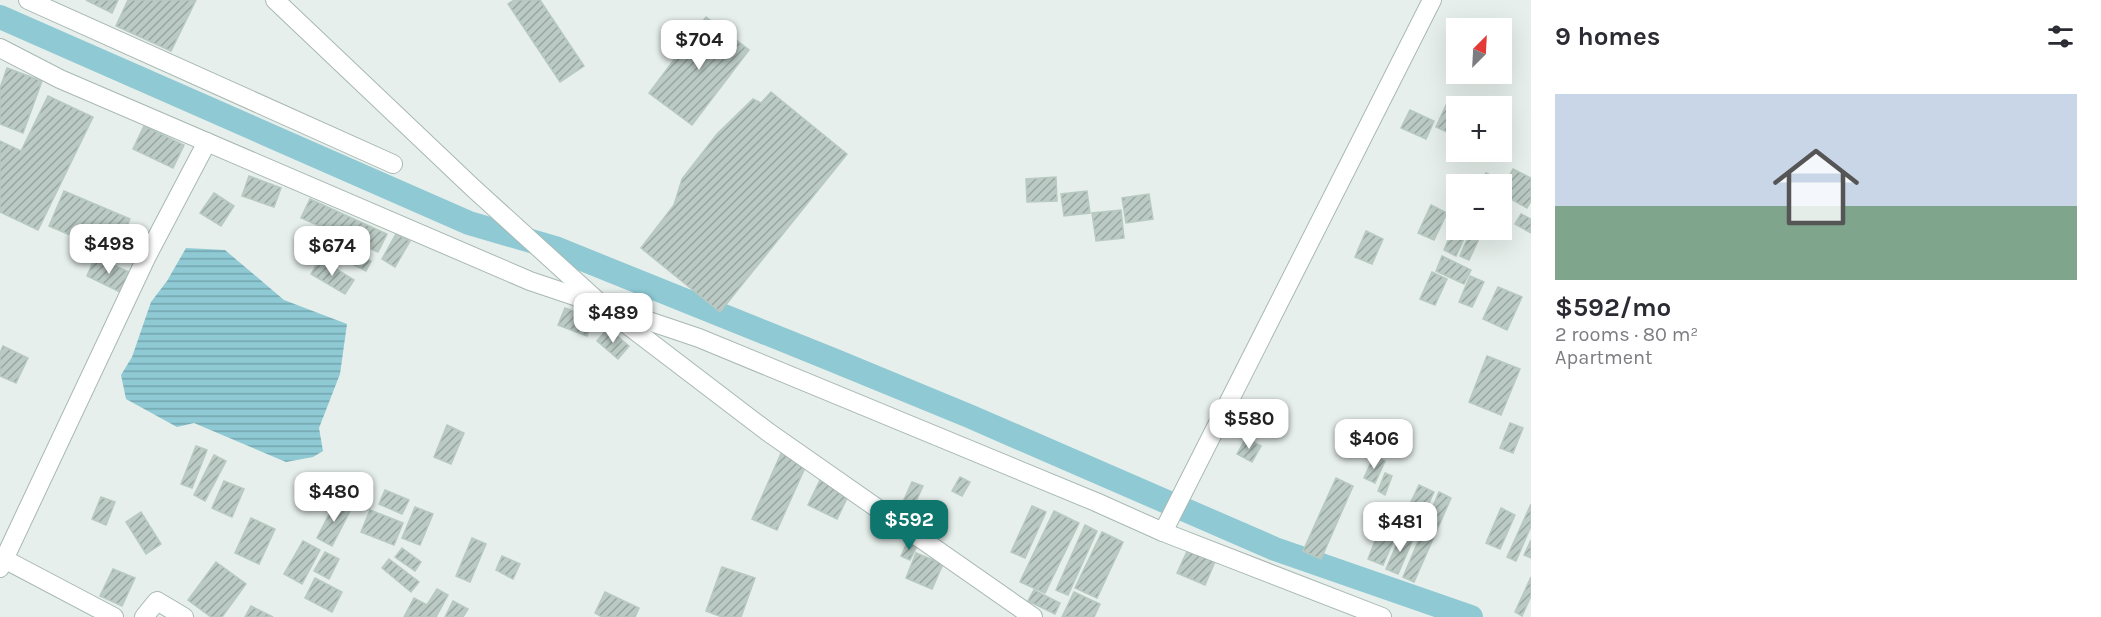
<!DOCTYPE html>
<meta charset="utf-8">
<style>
:root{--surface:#fff;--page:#f2f2f3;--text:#2b2b33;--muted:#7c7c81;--accent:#0f766e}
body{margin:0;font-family:Karla,sans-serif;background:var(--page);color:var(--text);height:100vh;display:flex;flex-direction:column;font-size:22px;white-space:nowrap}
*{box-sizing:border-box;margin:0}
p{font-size:20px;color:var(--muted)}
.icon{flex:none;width:33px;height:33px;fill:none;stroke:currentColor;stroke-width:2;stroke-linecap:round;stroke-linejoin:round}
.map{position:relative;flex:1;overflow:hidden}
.panel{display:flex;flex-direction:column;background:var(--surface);width:570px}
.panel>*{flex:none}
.needle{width:39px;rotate:24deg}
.fabs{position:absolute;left:1446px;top:18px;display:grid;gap:12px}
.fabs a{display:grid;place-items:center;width:66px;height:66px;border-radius:0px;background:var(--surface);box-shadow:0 6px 24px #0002;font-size:30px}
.price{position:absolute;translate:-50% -51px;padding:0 14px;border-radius:12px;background:#fff;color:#222;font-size:20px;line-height:39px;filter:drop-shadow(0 2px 3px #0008)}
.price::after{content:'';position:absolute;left:50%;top:36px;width:18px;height:14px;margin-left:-9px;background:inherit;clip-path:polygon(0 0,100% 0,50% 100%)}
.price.selected{background:var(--accent);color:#fff}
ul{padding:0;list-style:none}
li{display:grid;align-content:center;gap:12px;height:318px;padding:0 24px}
li span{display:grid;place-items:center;height:186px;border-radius:0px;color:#555}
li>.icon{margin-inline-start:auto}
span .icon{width:108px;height:108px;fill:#fffc;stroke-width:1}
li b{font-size:26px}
h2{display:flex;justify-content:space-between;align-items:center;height:72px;padding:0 24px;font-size:26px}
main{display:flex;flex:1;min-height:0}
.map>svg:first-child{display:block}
.water{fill:url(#water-rules)}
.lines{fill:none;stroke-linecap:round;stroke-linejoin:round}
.canal{stroke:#8ec9d4;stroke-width:24}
.building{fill:url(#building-hatch);stroke:#b8c9c2;stroke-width:1.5}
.minor-casing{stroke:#a8b8b2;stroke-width:20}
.minor{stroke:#fff;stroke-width:18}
</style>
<main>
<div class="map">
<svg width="1531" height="617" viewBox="0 0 1531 617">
<defs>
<pattern id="water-rules" width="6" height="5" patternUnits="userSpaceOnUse" patternTransform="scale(1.5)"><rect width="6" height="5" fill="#8ec9d4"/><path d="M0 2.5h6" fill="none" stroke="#74a5ad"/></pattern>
<pattern id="building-hatch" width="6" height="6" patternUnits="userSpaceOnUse" patternTransform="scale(1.5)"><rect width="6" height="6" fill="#bbcac4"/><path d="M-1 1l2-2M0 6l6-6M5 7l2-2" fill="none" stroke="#98a6a0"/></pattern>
</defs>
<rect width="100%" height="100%" fill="#e6efeb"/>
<!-- water -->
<path class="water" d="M186,248l39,2 59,50 63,24 -7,50 -21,54 4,23 -10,6 -27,5 -92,-39 -17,4 -51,-28 -5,-24 11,-18 19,-55 16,-21z"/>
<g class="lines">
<!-- canal -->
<path class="canal" d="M0,17l469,206 86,25 278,112 136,56 306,133 196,68"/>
</g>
<!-- building -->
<g class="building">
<path d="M86,0h32l-6,13z"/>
<path d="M128,0h68l-25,51 -55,-25z"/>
<path d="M514,0h26l44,66 -24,16 -52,-78z"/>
<path d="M706,17l43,33 -57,75 -43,-32z"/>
<path d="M7,68l35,13 -19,52 -23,-9v-36z"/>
<path d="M771,92l76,62 -127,158 -79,-64 33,-43 8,-26 35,-45 36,-35 8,4z"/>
<path d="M48,96l45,21 -55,113 -38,-18v-71l21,10z"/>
<path d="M1447,103l9,4v9l-7,17 -13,-6z"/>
<path d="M1410,110l24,11 -8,18 -25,-11z"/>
<path d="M144,126l40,19 -11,23 -40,-19z"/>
<path d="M1513,169l18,9v23l-4,7 -25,-14v-4z"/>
<path d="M1486,173l16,8 -2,3h-20z"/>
<path d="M249,176l32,12 -7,19 -32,-11z"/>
<path d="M1056,177l1,24 -30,1 -1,-23z"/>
<path d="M64,191l66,28 -15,35 -66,-28z"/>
<path d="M1087,191l3,22 -26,3 -3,-22z"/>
<path d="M214,193l20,13 -13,20 -21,-13z"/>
<path d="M1149,194l4,25 -27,4 -4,-25z"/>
<path d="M310,199l77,35 -9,18 -77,-34z"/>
<path d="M1431,205l16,8 -13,27 -16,-7z"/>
<path d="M1121,210l3,28 -28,3 -4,-28z"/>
<path d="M1521,214l10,5v14l-16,-9z"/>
<path d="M1456,222v8h12l-12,26 -12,-6z"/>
<path d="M1471,230h12l-14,30 -9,-4z"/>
<path d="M1366,231l17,8 -11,25 -17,-7z"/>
<path d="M396,234l14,7 -15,26 -13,-8z"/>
<path d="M337,243l34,18 -5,10 -34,-17z"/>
<path d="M1442,256l29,14 -7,14 -28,-13z"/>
<path d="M95,257l36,16 -9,20 -35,-17z"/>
<path d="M320,259l34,21 -9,14 -34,-20z"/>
<path d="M1432,272l15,7 -12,26 -15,-6z"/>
<path d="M1470,276l14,6 -12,25 -13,-5z"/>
<path d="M1498,287l24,10 -15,33 -24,-11z"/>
<path d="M565,308l29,11 -7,17 -29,-11z"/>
<path d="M608,328l21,18 -11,13 -21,-18z"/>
<path d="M3,346l25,12 -12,25 -16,-7v-23z"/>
<path d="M1487,356l33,13 -19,46 -32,-13z"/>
<path d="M1510,423l13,5 -10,25 -13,-5z"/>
<path d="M447,425l17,8 -13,31 -17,-7z"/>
<path d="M1246,438l15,8 -9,16 -15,-8z"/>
<path d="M196,446l11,4 -15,38 -11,-4z"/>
<path d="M783,449l25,12 -31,69 -25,-11z"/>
<path d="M214,455l12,6 -21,40 -11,-6z"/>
<path d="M1374,456l11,5 -10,22 -11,-5z"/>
<path d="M1385,473l7,3 -7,19 -7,-4z"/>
<path d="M960,477l10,5 -8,14 -10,-5z"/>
<path d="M821,478l29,14 -13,27 -29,-14z"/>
<path d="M1336,478l17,8 -32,73 -18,-8z"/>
<path d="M224,481l20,8 -12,28 -20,-9z"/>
<path d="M912,482l11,4 -11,24 -11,-4z"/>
<path d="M1419,485l15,7 -19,40 -15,-7z"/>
<path d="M385,490l24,10 -7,14 -23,-10z"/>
<path d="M1439,492l12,6 -37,84 -11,-5z"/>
<path d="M101,497l14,5 -9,23 -14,-6z"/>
<path d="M336,501l15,8 -19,37 -15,-8z"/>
<path d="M1531,504v22l-15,35 -9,-4z"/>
<path d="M1032,506l14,6 -21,46 -14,-6z"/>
<path d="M1387,506l13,6 -7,17 -13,-6z"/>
<path d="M415,507l18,7 -13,31 -18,-7z"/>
<path d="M1501,508l14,7 -15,34 -14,-6z"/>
<path d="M370,510l33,13 -9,22 -33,-13z"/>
<path d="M1054,511l25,12 -34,70 -25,-11z"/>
<path d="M141,512l20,32 -15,10 -20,-32z"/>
<path d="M251,518l24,11 -16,35 -24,-11z"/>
<path d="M1085,525l12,6 -29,64 -12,-5z"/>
<path d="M1381,526l16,7 -14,32 -15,-6z"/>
<path d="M1102,532l21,10 -26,56 -22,-10z"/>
<path d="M1402,532l12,5 -16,37 -12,-5z"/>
<path d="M472,538l14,6 -16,38 -14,-6z"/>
<path d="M1531,540v18l-7,-3z"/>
<path d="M303,541l17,9 -18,34 -18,-10z"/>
<path d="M908,541l9,5 -7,14 -9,-4z"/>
<path d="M1190,545l27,12 -12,28 -28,-12z"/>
<path d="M402,548l19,14 -6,9 -20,-14z"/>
<path d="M325,552l14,7 -10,20 -15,-8z"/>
<path d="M916,553l27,11 -11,25 -26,-11z"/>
<path d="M502,556l18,8 -7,15 -17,-9z"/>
<path d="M389,559l30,23 -8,10 -29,-24z"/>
<path d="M216,562l30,22 -24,33h-11l-23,-17z"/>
<path d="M722,567l33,11 -14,39h-19l-16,-6z"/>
<path d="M113,569l22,9 -13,28 -22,-10z"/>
<path d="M1531,577v19l-9,20 -7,-4z"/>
<path d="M315,578l27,14 -10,20 -27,-14z"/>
<path d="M437,589l11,6 -12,22h-32l10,-19 13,7z"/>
<path d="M1034,590l26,13 -5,11 -27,-13z"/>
<path d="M605,592l34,16 -4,9h-33l-7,-4z"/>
<path d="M1074,592l26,12 -6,13h-32z"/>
<path d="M453,601l15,8 -5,8h-18z"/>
<path d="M251,606l22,11h-28z"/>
</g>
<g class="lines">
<!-- minor casing -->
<g class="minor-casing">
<g id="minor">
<path d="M28,0l365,164"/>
<path d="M275,0l197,187 132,120 164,125 265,185"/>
<path d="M0,48l60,31 470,202 169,57 397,164 67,30 219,85"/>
<path d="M1163,532l269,-532"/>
<path d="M4,559l110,58"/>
<path d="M0,568l147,-312 60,-114"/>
<path d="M144,617l13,-16 27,16"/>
</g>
</g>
<!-- minor -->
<use href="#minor" class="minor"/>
</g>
</svg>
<div class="fabs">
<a><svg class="needle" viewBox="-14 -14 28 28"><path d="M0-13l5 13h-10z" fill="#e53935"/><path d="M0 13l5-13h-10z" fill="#7c7c81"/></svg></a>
<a>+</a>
<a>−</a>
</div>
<b class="price" style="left:699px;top:71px">$704</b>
<b class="price" style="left:109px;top:275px">$498</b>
<b class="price" style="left:332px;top:277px">$674</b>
<b class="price" style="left:613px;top:344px">$489</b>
<b class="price" style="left:1249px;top:450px">$580</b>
<b class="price" style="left:1374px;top:470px">$406</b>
<b class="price" style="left:334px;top:523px">$480</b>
<b class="price selected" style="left:909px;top:551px">$592</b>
<b class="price" style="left:1400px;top:553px">$481</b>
</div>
<section class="panel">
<h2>9 homes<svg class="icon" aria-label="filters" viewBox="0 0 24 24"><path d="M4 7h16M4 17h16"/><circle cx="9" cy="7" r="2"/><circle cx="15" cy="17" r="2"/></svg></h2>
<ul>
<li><span style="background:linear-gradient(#c9d6e8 60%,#7fa58c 0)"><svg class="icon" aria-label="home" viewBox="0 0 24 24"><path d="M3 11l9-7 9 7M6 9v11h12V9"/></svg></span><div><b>$592/mo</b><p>2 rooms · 80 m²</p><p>Apartment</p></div></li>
</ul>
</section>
</main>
